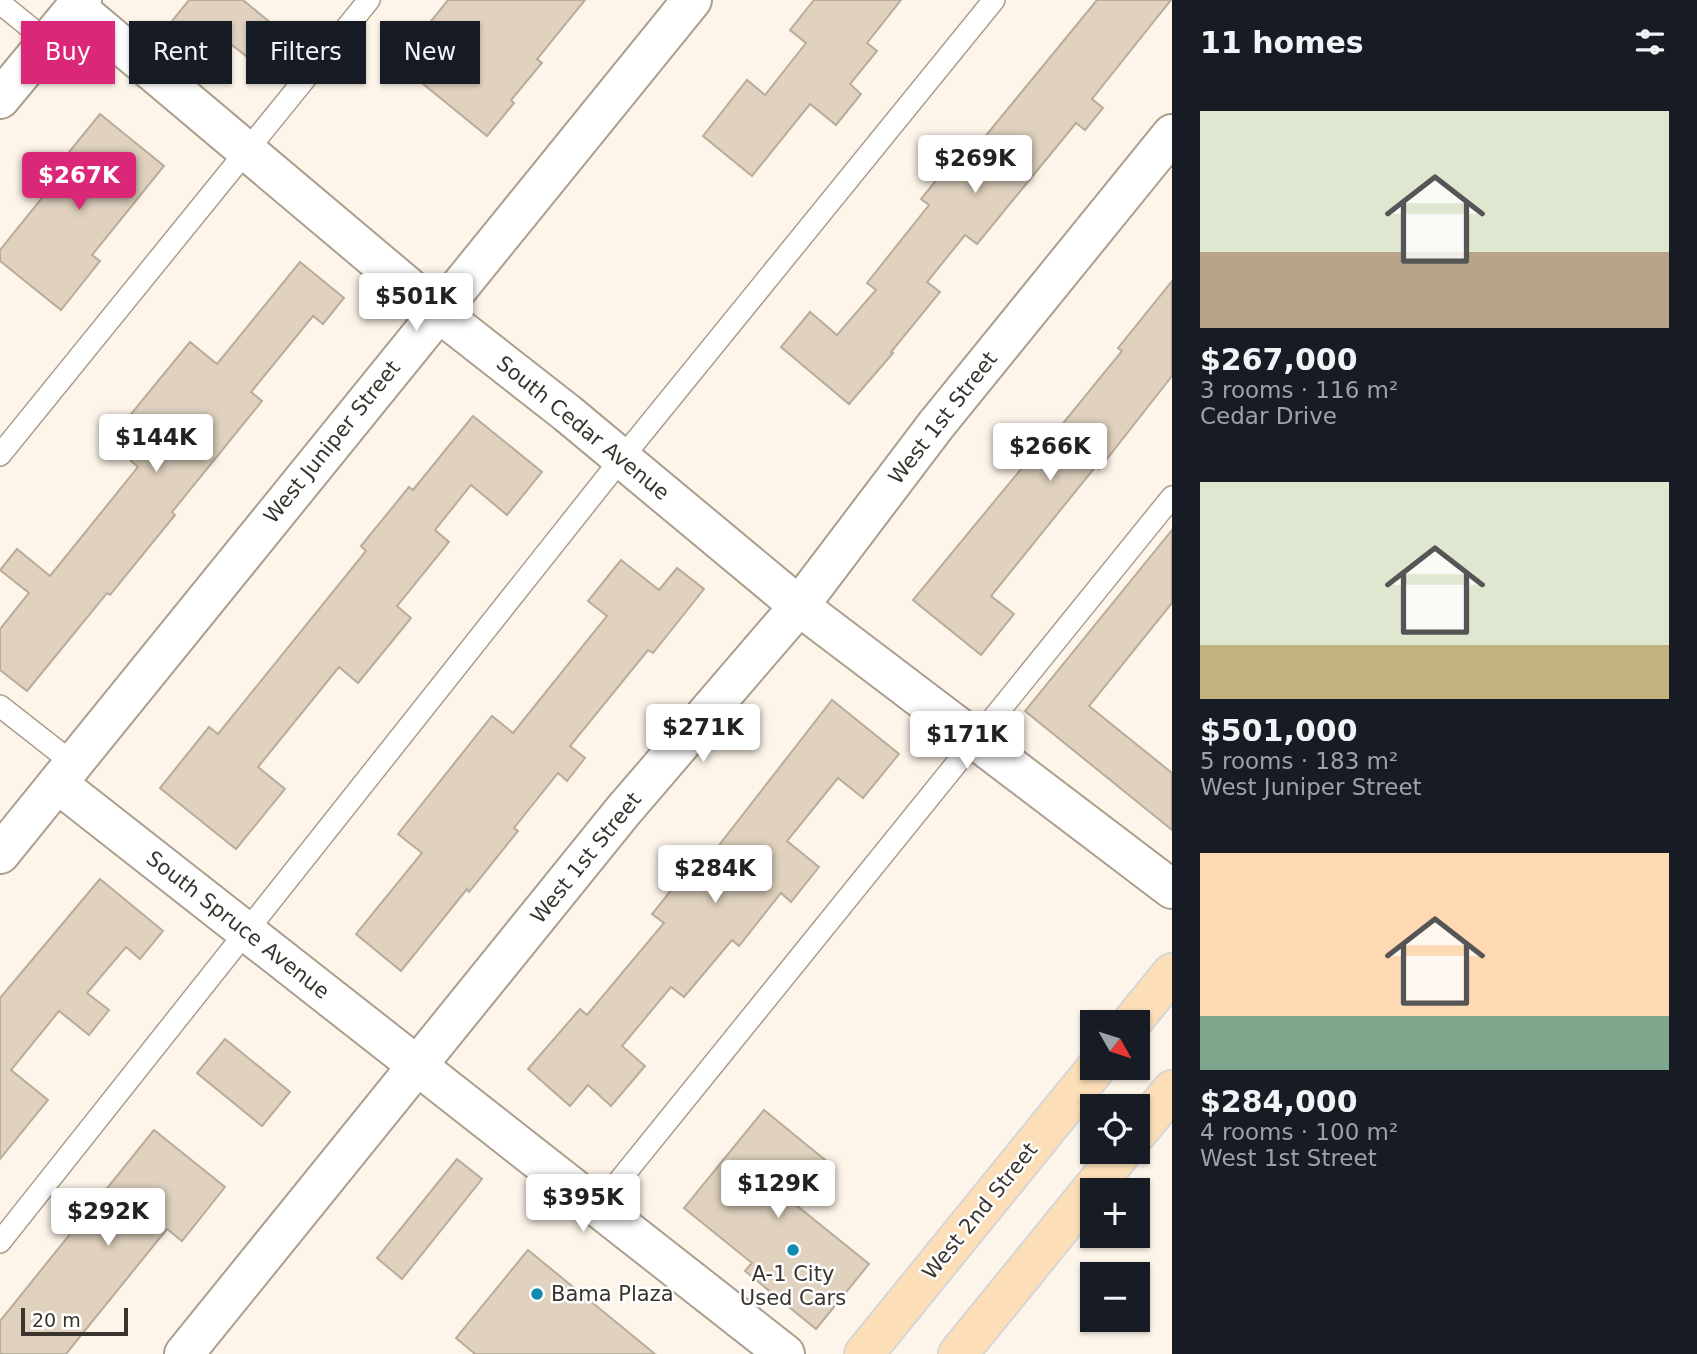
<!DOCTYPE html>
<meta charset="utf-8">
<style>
:root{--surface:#171b24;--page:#242831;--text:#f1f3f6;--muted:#9ea1a6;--accent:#db2777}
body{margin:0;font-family:"DejaVu Sans",sans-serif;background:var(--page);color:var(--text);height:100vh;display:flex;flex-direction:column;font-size:26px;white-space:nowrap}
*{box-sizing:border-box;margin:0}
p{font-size:23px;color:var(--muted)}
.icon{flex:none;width:38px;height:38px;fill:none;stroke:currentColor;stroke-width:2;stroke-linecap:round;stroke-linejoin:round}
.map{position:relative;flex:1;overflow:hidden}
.side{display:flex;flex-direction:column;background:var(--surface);width:525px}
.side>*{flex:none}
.banner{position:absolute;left:21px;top:21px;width:665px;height:63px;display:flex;gap:14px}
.needle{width:46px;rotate:129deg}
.buttons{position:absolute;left:1080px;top:1010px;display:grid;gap:14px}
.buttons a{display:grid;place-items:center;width:70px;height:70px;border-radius:0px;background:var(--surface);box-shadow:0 2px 5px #0004;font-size:35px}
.scale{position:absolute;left:21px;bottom:18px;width:107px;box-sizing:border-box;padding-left:7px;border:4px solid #39342d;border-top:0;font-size:19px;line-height:24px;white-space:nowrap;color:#39342d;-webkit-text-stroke:5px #fff;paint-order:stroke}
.price{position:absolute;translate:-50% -60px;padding:0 16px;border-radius:7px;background:#fff;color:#222;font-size:23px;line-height:46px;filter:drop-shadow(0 2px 4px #0008)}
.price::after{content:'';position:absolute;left:50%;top:42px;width:21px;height:16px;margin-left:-10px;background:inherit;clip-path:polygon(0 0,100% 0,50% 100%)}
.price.current{background:var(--accent);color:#fff}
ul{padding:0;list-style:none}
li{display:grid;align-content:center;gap:14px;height:371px;padding:0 28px}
li span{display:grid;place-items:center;height:217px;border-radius:0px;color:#555}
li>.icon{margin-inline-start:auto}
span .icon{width:126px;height:126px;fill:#fffc;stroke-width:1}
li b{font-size:30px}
h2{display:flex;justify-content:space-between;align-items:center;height:84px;padding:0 28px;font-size:30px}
.pill{padding:0 24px;border-radius:0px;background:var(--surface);box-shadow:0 2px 5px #0004;font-size:24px;line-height:63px}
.pill.current{background:var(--accent);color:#fff}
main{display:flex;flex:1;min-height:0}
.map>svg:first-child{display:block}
.building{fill:#e0d2bf;stroke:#b9ac9a;stroke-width:2}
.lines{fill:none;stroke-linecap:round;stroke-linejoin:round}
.service-casing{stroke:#ac9e8d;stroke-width:24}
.minor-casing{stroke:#ac9e8d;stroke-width:42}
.primary-casing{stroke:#d7d6d5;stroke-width:42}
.service{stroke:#fff;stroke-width:21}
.minor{stroke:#fff;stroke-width:38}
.primary{stroke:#fcdfb8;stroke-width:38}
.poi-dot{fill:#108aad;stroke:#fff;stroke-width:2.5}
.labels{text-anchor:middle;stroke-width:5;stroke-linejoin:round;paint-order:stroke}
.street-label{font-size:21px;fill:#39342d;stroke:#fff}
.poi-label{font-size:21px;fill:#39342d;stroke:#fff}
</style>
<main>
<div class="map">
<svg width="1172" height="1354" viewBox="0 0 1172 1354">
<rect width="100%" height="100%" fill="#fef5ea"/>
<!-- building -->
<g class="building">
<path d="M189,0h54l29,24 -26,32 -18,-14 -12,15 -44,-36z"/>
<path d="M448,0h137l-48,59 5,4 -31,37 3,3 -27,33 -76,-62 29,-37 -13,-11z"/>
<path d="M814,0h87l-34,43 10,8 -27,33 11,10 -25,31 -26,-21 -58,72 -49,-40 44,-56 18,15 41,-52 -16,-13z"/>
<path d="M1097,0h74l-79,99 11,9 -18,22 -9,-7 -99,121 -12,-9 -38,47 13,10 -49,60 2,1 -44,51 -68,-57 29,-35 27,23 39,-45 -9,-7 62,-78 -8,-6 50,-62 8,7z"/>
<path d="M100,114l64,52 -72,89 8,6 -39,49 -61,-49v-11l62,-77 -6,-5z"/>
<path d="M300,262l44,36 -21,26 -10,-8 -62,76 11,9 -90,111 3,3 -65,80 -3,-2 -80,98 -27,-21v-41l29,-36 -29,-23 17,-21 33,27 88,-109 -7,-6 14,-17 -23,-19 68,-83 27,22z"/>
<path d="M1172,281v95l-73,93 -3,-3 -105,130 23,18 -33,41 -68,-55 118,-143 3,2 88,-108 -4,-3z"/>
<path d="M473,416l69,56 -35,43 -36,-30 -36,45 14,12 -52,64 14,12 -53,65 -19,-16 -81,100 27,22 -49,60 -76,-61 49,-61 9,7 148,-183 -5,-5 48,-59 4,3z"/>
<path d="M1172,530v73l-83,103 83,67v57l-147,-119z"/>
<path d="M621,560l38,30 18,-22 27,21 -51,64 -5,-3 -78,96 15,12 -18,23 -9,-8 -44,55 4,3 -49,61 -2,-3 -66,82 -45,-37 66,-81 -24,-19 94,-118 21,17 94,-117 -19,-15z"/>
<path d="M832,700l67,54 -36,44 -25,-20 -51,63 32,26 -28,35 -10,-9 -42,53 -7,-6 -48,57 -13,-10 -49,59 23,20 -34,40 -23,-21 -18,21 -42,-37 52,-60 7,6 77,-92 -12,-9 50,-62 7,6z"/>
<path d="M100,879l63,52 -23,28 -14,-12 -39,46 22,17 -20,25 -30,-24 -48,59 37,30 -48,59v-161z"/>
<path d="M225,1039l65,53 -28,34 -65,-53z"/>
<path d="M764,1110l66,54 -34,41 73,59 -53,65 -71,-58 7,-8 -68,-55z"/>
<path d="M154,1130l71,57 -43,54 -15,-12 -101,125h-66v-33z"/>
<path d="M457,1159l25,20 -80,100 -25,-21z"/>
<path d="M528,1250l127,104h-180l-19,-16z"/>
</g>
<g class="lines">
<!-- service casing -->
<g class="service-casing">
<g id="service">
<path d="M0,3l48,39"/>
<path d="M0,455l369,-455"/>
<path d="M0,706l74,58"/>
<path d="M598,1207l574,-710"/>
<path d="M0,1242l622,-784 372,-458"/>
</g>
</g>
<!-- minor casing -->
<g class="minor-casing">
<g id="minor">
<path d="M77,8l361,304 129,101 232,193 373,283"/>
<path d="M0,99l82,-99"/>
<path d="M58,784l727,570"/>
<path d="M0,854l692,-854"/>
<path d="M184,1354l439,-543 176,-205 137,-181 236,-291"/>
</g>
</g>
<!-- primary casing -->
<g class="primary-casing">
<g id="primary">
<path d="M1132,1022l40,-49"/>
<path d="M1138,1132l34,-42"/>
<path d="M864,1354l232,-286"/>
<path d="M958,1354l164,-202"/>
</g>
</g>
<!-- service -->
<use href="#service" class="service"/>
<!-- minor -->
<use href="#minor" class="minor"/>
<!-- primary -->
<use href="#primary" class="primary"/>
</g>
<!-- markers -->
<g class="poi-dot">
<circle cx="793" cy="1250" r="7"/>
<circle cx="537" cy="1294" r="7"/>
</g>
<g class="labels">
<!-- street labels -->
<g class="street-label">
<text transform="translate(943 418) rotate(-52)" y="7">West 1st Street</text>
<text transform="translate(583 428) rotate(39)" y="7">South Cedar Avenue</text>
<text transform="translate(332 442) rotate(-51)" y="7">West Juniper Street</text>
<text transform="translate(586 858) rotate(-51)" y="7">West 1st Street</text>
<text transform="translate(238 925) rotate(38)" y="7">South Spruce Avenue</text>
<text transform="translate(980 1211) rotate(-51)" y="7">West 2nd Street</text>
</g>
<!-- poi labels -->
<g class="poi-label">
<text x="793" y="1281">A-1 City<tspan x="793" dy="24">Used Cars</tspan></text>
<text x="551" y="1301" text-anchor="start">Bama Plaza</text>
</g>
</g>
</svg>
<div class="buttons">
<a><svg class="needle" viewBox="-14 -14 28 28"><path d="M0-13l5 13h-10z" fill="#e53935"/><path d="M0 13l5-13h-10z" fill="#9ea1a6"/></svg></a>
<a><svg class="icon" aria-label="locate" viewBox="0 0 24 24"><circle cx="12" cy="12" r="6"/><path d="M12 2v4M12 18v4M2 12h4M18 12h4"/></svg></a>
<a>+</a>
<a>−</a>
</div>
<div class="scale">20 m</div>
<b class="price" style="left:975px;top:195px">$269K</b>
<b class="price current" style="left:79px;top:212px">$267K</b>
<b class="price" style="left:416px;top:333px">$501K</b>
<b class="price" style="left:156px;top:474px">$144K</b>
<b class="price" style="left:1050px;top:483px">$266K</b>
<b class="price" style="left:703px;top:764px">$271K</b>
<b class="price" style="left:967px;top:771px">$171K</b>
<b class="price" style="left:715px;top:905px">$284K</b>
<b class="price" style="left:778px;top:1220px">$129K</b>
<b class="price" style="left:583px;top:1234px">$395K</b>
<b class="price" style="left:108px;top:1248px">$292K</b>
<div class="banner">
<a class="pill current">Buy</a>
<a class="pill">Rent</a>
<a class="pill">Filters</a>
<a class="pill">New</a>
</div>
</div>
<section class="side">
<h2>11 homes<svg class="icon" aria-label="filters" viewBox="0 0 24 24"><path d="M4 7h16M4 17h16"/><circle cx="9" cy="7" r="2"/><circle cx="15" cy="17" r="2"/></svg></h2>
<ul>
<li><span style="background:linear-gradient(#dfe7d0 65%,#b9a48a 0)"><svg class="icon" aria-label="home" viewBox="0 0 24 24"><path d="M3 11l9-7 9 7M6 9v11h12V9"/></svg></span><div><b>$267,000</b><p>3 rooms · 116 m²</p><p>Cedar Drive</p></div></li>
<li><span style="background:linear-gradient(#dfe7d0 75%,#c2b280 0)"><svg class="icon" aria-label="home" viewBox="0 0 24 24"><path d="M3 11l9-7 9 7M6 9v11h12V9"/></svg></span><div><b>$501,000</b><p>5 rooms · 183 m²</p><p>West Juniper Street</p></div></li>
<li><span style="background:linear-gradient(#ffd9b3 75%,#7fa58c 0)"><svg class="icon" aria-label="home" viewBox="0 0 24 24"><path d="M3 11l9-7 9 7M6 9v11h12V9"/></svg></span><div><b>$284,000</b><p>4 rooms · 100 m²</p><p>West 1st Street</p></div></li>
</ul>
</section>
</main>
